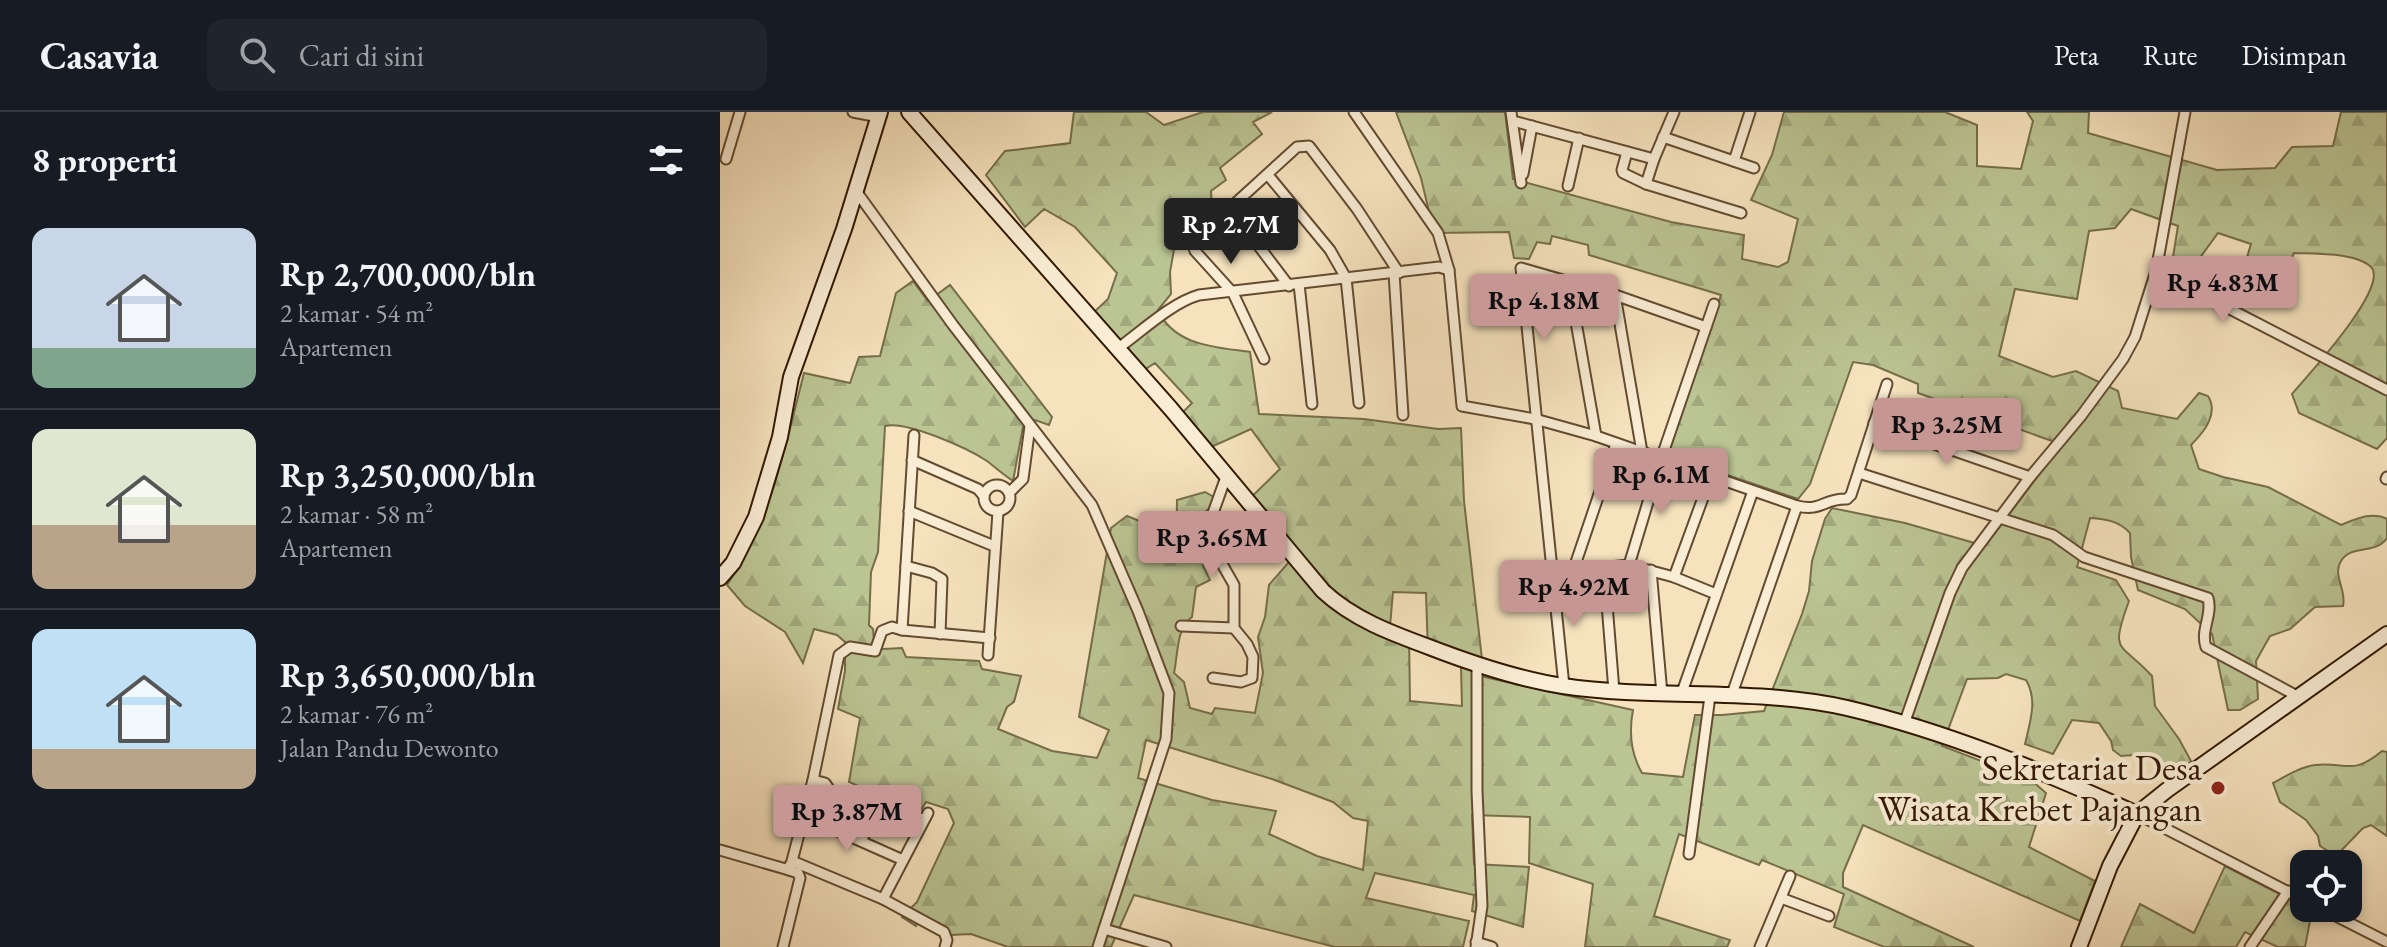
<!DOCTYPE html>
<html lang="id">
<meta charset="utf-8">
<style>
:root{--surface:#171b24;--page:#20242c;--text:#f1f3f6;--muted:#9ea1a6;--line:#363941;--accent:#c59692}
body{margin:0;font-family:"EB Garamond",serif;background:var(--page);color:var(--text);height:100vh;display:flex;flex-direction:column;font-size:30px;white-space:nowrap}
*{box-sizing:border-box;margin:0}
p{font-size:26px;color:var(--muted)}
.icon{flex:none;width:44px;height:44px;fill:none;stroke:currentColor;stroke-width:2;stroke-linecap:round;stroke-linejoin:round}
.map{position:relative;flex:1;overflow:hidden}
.sheet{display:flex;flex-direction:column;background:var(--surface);width:720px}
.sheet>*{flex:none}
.tools{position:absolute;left:1570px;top:738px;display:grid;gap:16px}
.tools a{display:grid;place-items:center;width:72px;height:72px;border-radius:16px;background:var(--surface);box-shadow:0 4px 12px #0003;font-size:40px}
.price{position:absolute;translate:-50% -68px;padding:0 18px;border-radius:8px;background:var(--accent);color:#111;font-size:26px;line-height:52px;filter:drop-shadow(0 2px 4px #0008)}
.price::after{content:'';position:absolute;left:50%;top:48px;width:24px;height:18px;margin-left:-12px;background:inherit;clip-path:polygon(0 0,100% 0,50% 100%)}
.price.on{background:#222;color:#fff}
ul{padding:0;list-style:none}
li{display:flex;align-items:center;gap:24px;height:200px;padding:0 32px}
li+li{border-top:2px solid var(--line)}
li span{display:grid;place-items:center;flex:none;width:224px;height:160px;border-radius:16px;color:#555}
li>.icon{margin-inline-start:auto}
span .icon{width:96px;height:96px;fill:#fffc;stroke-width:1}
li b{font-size:34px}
h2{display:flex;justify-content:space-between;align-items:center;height:96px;padding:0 32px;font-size:34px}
header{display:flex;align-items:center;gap:48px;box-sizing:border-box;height:112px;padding:0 40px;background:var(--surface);border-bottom:2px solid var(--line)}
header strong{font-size:38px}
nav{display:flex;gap:44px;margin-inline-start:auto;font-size:28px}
.search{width:560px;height:72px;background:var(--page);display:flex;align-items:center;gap:20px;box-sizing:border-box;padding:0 28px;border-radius:16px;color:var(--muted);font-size:30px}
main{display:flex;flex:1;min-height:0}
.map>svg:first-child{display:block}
.forest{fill:url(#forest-firs);stroke:#766e4a;stroke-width:2;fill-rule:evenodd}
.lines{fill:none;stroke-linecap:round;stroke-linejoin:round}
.street-casing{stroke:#634b30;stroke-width:13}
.secondary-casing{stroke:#321800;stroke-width:18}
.street{stroke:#f9edd5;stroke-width:9}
.secondary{stroke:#f9edd5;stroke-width:14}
.poi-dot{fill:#8f2418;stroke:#f9edd5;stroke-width:3}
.labels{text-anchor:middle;stroke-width:8;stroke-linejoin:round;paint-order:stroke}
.poi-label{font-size:36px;fill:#321800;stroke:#f9edd5;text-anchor:end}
</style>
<header>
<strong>Casavia</strong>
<div class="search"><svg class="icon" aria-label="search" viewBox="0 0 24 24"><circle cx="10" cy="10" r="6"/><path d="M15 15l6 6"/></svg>Cari di sini</div>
<nav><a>Peta</a><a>Rute</a><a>Disimpan</a></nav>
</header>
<main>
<section class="sheet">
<h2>8 properti<svg class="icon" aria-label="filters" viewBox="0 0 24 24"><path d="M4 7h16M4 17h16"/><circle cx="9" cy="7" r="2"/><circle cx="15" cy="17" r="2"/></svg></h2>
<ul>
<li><span style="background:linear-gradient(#c9d6e8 75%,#7fa58c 0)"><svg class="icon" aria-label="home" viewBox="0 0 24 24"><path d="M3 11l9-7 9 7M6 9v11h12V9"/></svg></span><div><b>Rp 2,700,000/bln</b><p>2 kamar · 54 m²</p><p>Apartemen</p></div></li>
<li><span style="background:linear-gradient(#dfe7d0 60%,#b9a48a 0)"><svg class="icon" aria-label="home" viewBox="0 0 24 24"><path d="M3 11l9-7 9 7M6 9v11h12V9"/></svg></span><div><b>Rp 3,250,000/bln</b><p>2 kamar · 58 m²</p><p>Apartemen</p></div></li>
<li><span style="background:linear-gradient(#bfe0f5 75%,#b9a48a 0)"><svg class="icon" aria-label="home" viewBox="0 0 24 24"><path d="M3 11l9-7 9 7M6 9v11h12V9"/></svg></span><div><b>Rp 3,650,000/bln</b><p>2 kamar · 76 m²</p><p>Jalan Pandu Dewonto</p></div></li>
</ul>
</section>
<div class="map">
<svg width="1667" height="835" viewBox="0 0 1667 835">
<defs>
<pattern id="forest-firs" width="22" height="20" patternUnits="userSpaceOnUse" patternTransform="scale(2)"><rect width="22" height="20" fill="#bbc493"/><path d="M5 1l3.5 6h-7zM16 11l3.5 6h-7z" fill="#a1a87d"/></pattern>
</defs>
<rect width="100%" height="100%" fill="#f6e3be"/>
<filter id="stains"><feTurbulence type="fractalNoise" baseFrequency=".0025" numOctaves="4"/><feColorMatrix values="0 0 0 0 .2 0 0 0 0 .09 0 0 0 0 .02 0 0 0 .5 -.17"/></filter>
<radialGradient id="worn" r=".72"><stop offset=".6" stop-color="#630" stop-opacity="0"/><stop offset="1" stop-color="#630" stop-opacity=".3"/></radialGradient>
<!-- forest -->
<g class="forest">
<path d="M354,0h72l18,13 39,-13h69l-19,10 9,12 -42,34 6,12 -15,11 1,17 -37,36 -5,28 1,22 -13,16c16,36 58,37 92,42l9,62 105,5 74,10 23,-1 3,73 20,176 149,33c-4,21 -2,44 9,63l41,4 12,-62h27l42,-4 38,-97 7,-23 3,-30 13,-42 7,-11 73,15 80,23 75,-99 -8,-6 -134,-48v-9l-45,-19 -20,-3 -43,122 -12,15 -130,-44 53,-160 -132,-40 -1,-10 -36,-9 -2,8 -13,-2 -8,17 -15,-1 -5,-26 -75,1 -13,-55 -25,-66h109l8,67 158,43 73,13 -2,24 36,8 10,-5 10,-43 -47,-19 21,-45 12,-43h161l32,13v41l44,3 12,-48 -6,-9h62l-1,21 129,37 58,-2 17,-21 41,-1 8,-34h46v326l-10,11 -78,-36 -7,-19c16,-19 95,-104 80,-126 -15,-16 -58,-14 -78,-15l-23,51 -22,-5 -7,-25 9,-30 -33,-11 -27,37 -18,-13 5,-31 -47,-17 -16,19 -26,3 -12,68 -62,-10 -16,67 54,21 23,-6 42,20 4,17 55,11 22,-26 9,3c11,18 -4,36 -17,49l8,24 24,8 45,10 73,38c15,-6 31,-14 46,-6v19c-11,17 -36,6 -46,23 -9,14 6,29 2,45l-28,1 -25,22 -20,7 -14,25 2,38 -18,11h-12l-16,-76 -27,-25 -47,-19 -7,-33 -1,-24c-11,-12 -24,-14 -40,-15l-13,49 39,13 13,21c-20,54 -9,40 23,75l3,30 24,33 12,22 -19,17 -27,-24 -24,2 -8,-6 -2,-9 -12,-18 -27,-3 -19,34 -28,-10c5,-22 13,-44 1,-64l-20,-6 -8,4 -31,1 -25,67 89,34 15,13 -17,54 66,34 -15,40 -217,-96 -20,48v14l131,60h-90l-50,-20 10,-33 -82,-34 -3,5 -80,-31 -25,82 76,24 -3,7h-142l8,-63 -64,-21 1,-46 -58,-2 2,49 55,3 -6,60 -51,-16 2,-16 -99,-22 -9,25 103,23 -6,26h-128l-201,-52 -23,52h-103l-37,-13 -21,1 -15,-13 -14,-6 -5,10 -14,-9 15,-15 37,-79 -6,-14 -22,-7 -7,11 -70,-31 11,-64 -22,-9 7,-38v-29l-8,-7 -23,-6 -11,34 -18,-31 -40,-26 -18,-21c44,-63 58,-138 77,-212l46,10 9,-26 21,-1 16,-63 17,-12 15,20 22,-16 102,132 -3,8 -14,-5 -12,7 -10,54c-9,-6 -17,-13 -26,-20 -18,-12 -81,-41 -102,-35l-7,126 -7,20 -2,53 4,4 1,13 9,7 19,-1 4,9 73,4 3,8 39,7 -7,26 -7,5 -9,22 54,22 45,7 12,-28 -30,-13 32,-189 16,-12 20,8 16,22 13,3 1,-49 28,-8 16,9 -18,12c9,15 6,38 0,53l7,14 -14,7 -4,30c-16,11 -14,38 -18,56l10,9 6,26 22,6 3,-6 40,5 8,-40 -5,-36 7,-20 4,-32 20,-23 -47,-56 38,-37 -29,-40 -42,19 -27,-35 10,-10 -37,-40 -11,7 -52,-56 16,-15 9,-26 -42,-46 -31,-18 -19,18 -39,-52 19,-24 65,-8zM673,480l33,1 2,62 33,12 1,39 -52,-5 -1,-66 -19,-9zM426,628l126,39 61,23 20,16 15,3 -5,49 -46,-14 -48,-22 7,-23 -64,-11 -74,-22z"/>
<path d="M1662,639l5,1v84l-16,-11 -8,3 -27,28 -16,-10 -2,-10 -12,-16 -26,-18 -7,-19c13,-7 27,-16 42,-18 33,-3 37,11 67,-14z"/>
<path d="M1505,754l70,36 16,14 -6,31h-27l-33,-15 -9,15h-115l19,-43 54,29z"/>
</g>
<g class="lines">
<!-- street casing -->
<g class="street-casing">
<g id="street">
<path d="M133,0l26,5"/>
<path d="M634,0l84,121 11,37 13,136 73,13 61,17 201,70c25,6 27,-8 50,-7l4,-4 36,-111"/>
<path d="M791,0l10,71"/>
<path d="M954,0l-20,47 -8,25 95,29"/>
<path d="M793,9l141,38"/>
<path d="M943,25l91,31"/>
<path d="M907,40l-5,18 1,3 23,11"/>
<path d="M6,47l14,-47"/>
<path d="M1014,49l16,-49"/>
<path d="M803,62l9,-48"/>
<path d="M548,63l62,75 16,28 13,125"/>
<path d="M848,74l11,-48"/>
<path d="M136,79l97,134 139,180 46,106 31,82 -3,46 -68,208"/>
<path d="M510,96l59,78"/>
<path d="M1436,159l231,119"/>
<path d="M674,161l9,142"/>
<path d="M849,170l27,154"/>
<path d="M579,172l13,120"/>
<path d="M397,237c24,-17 54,-46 82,-54l240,-28 10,3"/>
<path d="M544,247l-31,-66 -38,-42 -4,-12 4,-8 35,-23 67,-61 12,-1 48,63 42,64"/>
<path d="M1154,311l156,54"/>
<path d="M922,340l-27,-157 91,32"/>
<path d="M192,348l66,29 5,6"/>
<path d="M1139,361l194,62 31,22 124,41c5,17 -8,32 -2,49l91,49"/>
<path d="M1666,367l1,-2"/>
<circle cx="277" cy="386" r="13"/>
<path d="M289,381l14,-14 7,-53"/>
<path d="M189,399l85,35"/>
<path d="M909,453l32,-106 53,-155"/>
<path d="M186,454l26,7 10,6 -2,55"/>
<path d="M884,455l10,124"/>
<path d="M931,458l11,124"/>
<path d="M853,459l43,-127"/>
<path d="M832,461l77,-8 45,12 42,17"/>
<path d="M954,465l37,-101"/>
<path d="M461,514l53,2"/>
<path d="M182,518l12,-195"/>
<path d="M268,543l10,-143"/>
<path d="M493,566l28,4 11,-4 1,-21 -6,-13 -13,-16v-43l-21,-37v-35l13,-36"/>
<path d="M844,574l-43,-418 94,27"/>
<path d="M961,583l72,-204"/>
<path d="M1011,585l66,-191"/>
<path d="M1184,612l46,-131 12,-25 68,-91 51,-61 42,-57 12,-22 21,-66 29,-159"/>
<path d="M93,668l12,3 5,7 -12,32"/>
<path d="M208,701l-45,86 61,33 3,8 -2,7"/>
<path d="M1417,702l167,86"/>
<path d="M84,704l99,44"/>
<path d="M141,729l19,-36 14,2 30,13"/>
<path d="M0,738l69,20 1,-5"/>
<path d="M969,742l21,-158"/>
<path d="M1061,786l48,18"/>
<path d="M163,787l-91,-38 21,-81 26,-125 11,-8 25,4 7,-20 10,-4 10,3 88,8"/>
<path d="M1600,796l67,34"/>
<path d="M384,817l62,18"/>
<path d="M756,830l16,5"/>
<path d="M63,835l17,-69 -2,-5 -9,-3"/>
<path d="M756,835l6,-41 -5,-115v-126"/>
<path d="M1040,835l30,-71"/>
<path d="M1530,835l38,-56"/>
</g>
</g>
<!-- secondary casing -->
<g class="secondary-casing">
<g id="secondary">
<path d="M189,0l262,297 152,182c30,28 68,42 106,56 44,17 88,32 134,39 93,14 191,1 284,22 98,23 198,64 290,106"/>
<path d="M0,466l13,-15 23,-46 24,-80 11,-60 53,-148 36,-117"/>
<path d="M1359,835l31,-81 27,-52 30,-24 220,-156"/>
</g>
</g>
<!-- street -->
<use href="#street" class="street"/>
<!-- secondary -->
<use href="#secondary" class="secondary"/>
</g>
<!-- markers -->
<circle class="poi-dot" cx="1498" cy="676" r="8"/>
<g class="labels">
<!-- poi labels -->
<g class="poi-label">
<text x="1482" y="668">Sekretariat Desa<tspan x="1482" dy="41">Wisata Krebet Pajangan</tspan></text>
</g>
</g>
<rect width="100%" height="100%" filter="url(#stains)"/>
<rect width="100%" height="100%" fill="url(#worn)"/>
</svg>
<div class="tools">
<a><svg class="icon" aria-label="locate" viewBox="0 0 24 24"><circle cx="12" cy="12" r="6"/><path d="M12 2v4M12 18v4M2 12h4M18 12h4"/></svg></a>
</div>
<b class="price on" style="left:511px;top:154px">Rp 2.7M</b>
<b class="price" style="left:1503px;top:212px">Rp 4.83M</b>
<b class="price" style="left:824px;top:230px">Rp 4.18M</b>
<b class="price" style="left:1227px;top:354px">Rp 3.25M</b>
<b class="price" style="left:941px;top:404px">Rp 6.1M</b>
<b class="price" style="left:492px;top:467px">Rp 3.65M</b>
<b class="price" style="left:854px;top:516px">Rp 4.92M</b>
<b class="price" style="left:127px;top:741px">Rp 3.87M</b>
</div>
</main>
